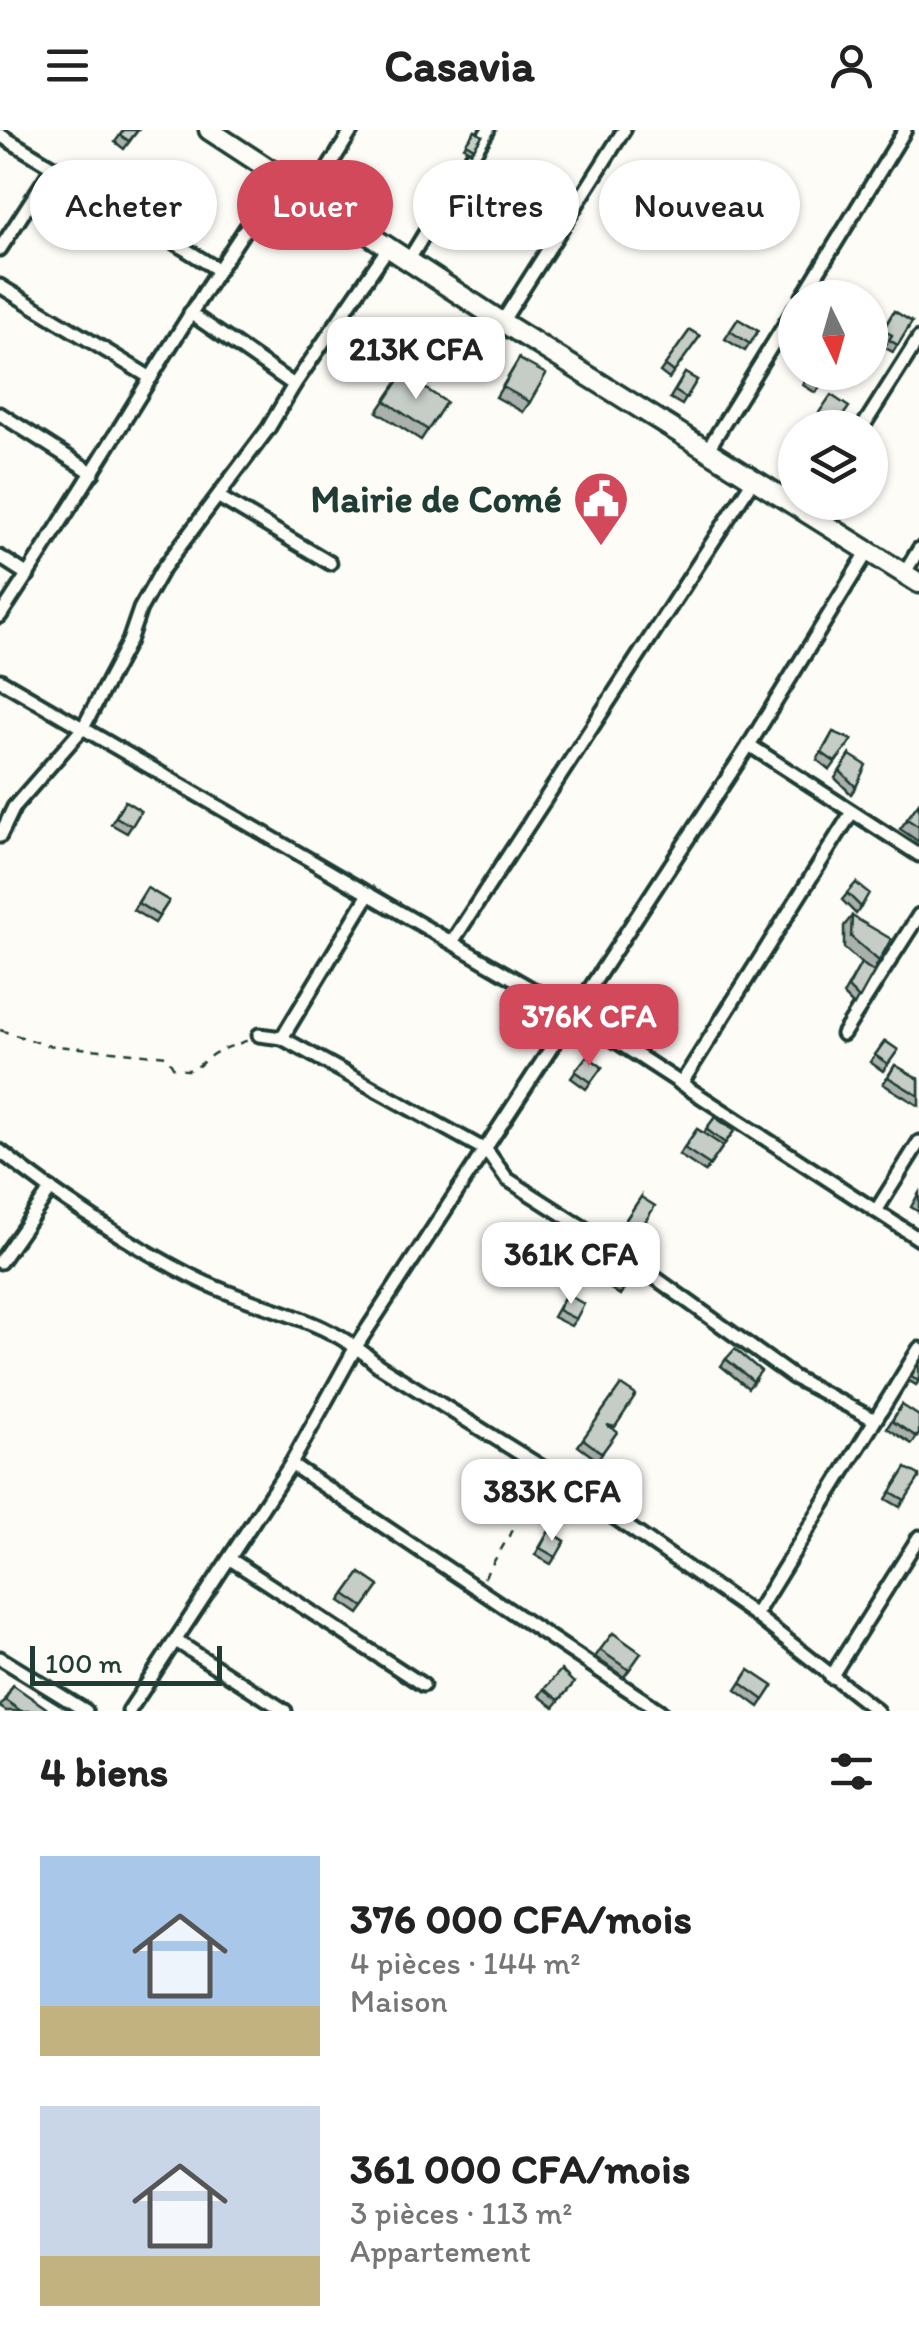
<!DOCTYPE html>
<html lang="fr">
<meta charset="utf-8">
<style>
:root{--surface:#fff;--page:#f6f6f6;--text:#222;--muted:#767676;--accent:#d1495b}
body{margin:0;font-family:Itim,sans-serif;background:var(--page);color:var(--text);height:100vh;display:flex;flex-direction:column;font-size:38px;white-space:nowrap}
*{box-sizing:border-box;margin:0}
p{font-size:32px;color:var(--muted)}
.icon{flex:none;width:55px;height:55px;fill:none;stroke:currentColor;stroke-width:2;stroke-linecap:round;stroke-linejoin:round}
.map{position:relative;height:1581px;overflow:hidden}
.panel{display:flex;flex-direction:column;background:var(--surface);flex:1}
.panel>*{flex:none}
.top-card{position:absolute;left:30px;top:30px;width:860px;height:90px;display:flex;gap:20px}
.needle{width:65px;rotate:175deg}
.buttons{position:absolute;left:778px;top:150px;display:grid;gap:20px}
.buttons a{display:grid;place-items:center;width:110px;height:110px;border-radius:50%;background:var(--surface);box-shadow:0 2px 8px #0004;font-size:50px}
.scale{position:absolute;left:30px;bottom:25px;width:192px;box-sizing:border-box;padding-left:10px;border:5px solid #1f3d34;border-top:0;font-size:28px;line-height:35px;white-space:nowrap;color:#1f3d34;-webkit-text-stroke:8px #fdfcf7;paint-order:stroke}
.price{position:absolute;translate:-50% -85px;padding:0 22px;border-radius:20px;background:#fff;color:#222;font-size:32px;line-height:65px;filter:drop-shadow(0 2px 5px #0008)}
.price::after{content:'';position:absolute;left:50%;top:60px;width:30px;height:22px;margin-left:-15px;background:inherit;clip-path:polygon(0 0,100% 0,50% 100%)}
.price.current{background:var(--accent);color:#fff}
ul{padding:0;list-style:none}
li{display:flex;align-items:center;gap:30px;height:250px;padding:0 40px}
li span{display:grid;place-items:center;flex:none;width:280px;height:200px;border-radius:0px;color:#555}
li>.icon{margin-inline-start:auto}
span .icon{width:120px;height:120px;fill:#fffc;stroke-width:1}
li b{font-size:42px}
h2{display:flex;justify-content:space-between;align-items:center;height:120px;padding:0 40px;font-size:42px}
.chip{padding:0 35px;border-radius:45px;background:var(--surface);box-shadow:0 2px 8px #0004;font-size:35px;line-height:90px}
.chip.current{background:var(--accent);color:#fff}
header{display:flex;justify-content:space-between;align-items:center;height:130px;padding:0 40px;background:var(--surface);font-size:45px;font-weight:700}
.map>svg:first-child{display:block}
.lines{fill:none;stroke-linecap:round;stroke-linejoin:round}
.minor-casing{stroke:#1f3d34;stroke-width:19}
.primary-casing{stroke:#1f3d34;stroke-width:25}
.path{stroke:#1f3d34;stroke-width:2.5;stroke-dasharray:8 8;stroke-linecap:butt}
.minor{stroke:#fdfcf7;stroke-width:11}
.primary{stroke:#fdfcf7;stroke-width:18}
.wall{fill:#aab0ab;stroke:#1f3d34;stroke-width:2.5}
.building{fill:#c6cdc7;stroke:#1f3d34;stroke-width:2.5}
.labels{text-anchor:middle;stroke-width:10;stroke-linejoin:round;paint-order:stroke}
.poi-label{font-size:38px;font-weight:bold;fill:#1f3d34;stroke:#fdfcf7;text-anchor:end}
</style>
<header><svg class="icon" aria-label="menu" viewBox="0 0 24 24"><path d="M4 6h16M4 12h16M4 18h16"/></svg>Casavia<svg class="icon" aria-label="person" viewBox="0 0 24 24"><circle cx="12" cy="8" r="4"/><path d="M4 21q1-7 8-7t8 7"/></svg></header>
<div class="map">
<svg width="919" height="1581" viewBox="0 0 919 1581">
<rect width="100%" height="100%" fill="#fdfcf7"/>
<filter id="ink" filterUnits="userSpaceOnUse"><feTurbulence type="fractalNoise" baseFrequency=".01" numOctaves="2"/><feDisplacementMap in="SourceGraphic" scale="20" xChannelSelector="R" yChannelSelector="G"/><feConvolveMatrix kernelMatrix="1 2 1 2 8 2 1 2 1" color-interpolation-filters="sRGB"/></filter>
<g filter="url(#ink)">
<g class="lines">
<!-- minor casing -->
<g class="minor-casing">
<g id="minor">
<path d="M0,5l53,32"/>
<path d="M311,66l41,-66"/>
<path d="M0,119l53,-82 164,102"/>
<path d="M408,131l80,-131"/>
<path d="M0,156l151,92"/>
<path d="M802,168l103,-168"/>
<path d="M190,183l104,72"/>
<path d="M502,192l122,-192"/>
<path d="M0,284l93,59"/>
<path d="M862,298l57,-90"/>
<path d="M708,319l87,-141"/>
<path d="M219,367l111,66"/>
<path d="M0,427l28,18"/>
<path d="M904,444l15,-25"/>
<path d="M0,486c97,-145 182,-297 281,-440"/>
<path d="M0,550l573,333 346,226"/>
<path d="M749,615l170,110"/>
<path d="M0,706l14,-29 69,-79 46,-87 11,-32 22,-39 106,-141 26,-44 94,-137"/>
<path d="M452,812l301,-462"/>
<path d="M843,904l76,-119"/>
<path d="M259,905l23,3 205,113 20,28 97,62 189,136 82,43"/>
<path d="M282,908l87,-144"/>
<path d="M681,954l171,-272"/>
<path d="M0,1021c53,43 132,95 193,126 63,33 130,37 185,88l162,101 136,94 79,55 122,96"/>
<path d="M876,1081l43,-69"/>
<path d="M0,1132l51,-73"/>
<path d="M291,1334l369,247"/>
<path d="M230,1429l193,126"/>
<path d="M755,1485l164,-266"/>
<path d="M176,1511l109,70"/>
<path d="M0,1528l86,53"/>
<path d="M831,1547l88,-140"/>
<path d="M129,1581l162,-247 66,-119 392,-600 119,-194"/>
</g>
</g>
<!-- primary casing -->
<g class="primary-casing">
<path id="primary" d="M209,0l293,192 417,261"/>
</g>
<!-- path -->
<g class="path">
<path d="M0,900l46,15 121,11 6,11c19,7 23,1 36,-10 10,-8 28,-12 39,-17"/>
<path d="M484,1448l25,-42 25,-58"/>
</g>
<!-- minor -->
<use href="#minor" class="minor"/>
<!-- primary -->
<use href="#primary" class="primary"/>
</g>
<!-- wall -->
<g class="wall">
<path d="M124,0h14l-14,19 -9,-7z"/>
<path d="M475,1l7,5 -11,16 -7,-5z"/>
<path d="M894,181l18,11 -19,30 -9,-5 3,-4 -9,-6z"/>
<path d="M738,189l20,12 -13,20 -20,-12z"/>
<path d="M690,200l10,6 -31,43 -9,-7z"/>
<path d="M519,229l11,43 -7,10 -27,-15z"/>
<path d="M809,242h20l-13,21 -13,-8z"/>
<path d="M685,243l12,7 -15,25 -12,-7z"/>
<path d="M403,244l43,28 -25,38 -44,-28z"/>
<path d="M833,602l19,8 -22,30 -13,-10z"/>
<path d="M850,625l6,32 -5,7 -16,-16z"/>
<path d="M125,671l16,10 -14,22 -16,-9z"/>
<path d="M919,673v39l-19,-13z"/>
<path d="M856,753l5,24 -5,7 -14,-14z"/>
<path d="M147,758l22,13 -14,22 -22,-13z"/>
<path d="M852,786l27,45 -25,45 -11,-11 18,-32 -17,-15v-22z"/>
<path d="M885,911l13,9 -15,21 -13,-9z"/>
<path d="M587,926l15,11 -16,22 -15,-11z"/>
<path d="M895,935l24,14v27l-36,-22z"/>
<path d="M715,987l19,14 -29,41 -26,-17 18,-26 7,4z"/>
<path d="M919,1063v19l-8,-5z"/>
<path d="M641,1067l-3,36 -5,7 -15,-9z"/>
<path d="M592,1111l45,29 -17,25 -45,-30z"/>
<path d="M566,1164l10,25 -5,7 -18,-9z"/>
<path d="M726,1229l30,20 -8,9 -27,-22z"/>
<path d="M918,1234l1,17 -3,4 -8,-5z"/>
<path d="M621,1255l-8,44 4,3 -20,28 -19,-14z"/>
<path d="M902,1275l17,29 -7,10 -25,-16z"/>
<path d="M906,1338l13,10 -19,29 -14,-8z"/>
<path d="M549,1401l16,10 -14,23 -16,-9z"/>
<path d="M360,1443l19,13 -20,28 -19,-13z"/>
<path d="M613,1503l28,20 -17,24 -29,-20z"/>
<path d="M749,1540l24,16 -14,21 -23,-17z"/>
<path d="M574,1553l-20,24 -15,-11 5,-7z"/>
<path d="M13,1555l30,26h-37l-6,-4z"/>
</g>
<!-- building -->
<g class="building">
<path d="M124,0h14l-9,11 -9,-6z"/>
<path d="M475,1l7,5 -8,12 -8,-5z"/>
<path d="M894,181l18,11 -14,23 -9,-5 3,-5 -9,-5z"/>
<path d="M738,189l20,12 -8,13 -20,-13z"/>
<path d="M690,200l10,6 -26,36 -9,-7z"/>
<path d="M519,229l27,15 -16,28 -27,-15z"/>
<path d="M811,242h18l-8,14 -13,-8z"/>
<path d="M685,243l12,7 -11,18 -11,-7z"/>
<path d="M403,244l43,28 -18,28 -43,-29z"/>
<path d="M831,265l18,12 -15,21h-15l-7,-5z"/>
<path d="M833,602l19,8 -17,22 -13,-9z"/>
<path d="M850,625l16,10 -10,22 -16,-16z"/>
<path d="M125,671l16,10 -9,15 -16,-9z"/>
<path d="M919,673v24l-12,-8z"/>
<path d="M856,753l13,10 -8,14 -14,-14z"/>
<path d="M147,758l22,13 -10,15 -21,-13z"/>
<path d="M852,786l39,23 -12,22 -28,-24z"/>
<path d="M861,833l13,9 -15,27 -11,-11z"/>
<path d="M885,911l13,9 -10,14 -13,-9z"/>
<path d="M587,926l15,11 -11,15 -16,-11z"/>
<path d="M895,935l24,14v17l-31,-19z"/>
<path d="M715,987l19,14 -9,12 -19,-14z"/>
<path d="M697,999l26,17 -13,19 -26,-17z"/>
<path d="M641,1067l14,9 -17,27 -15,-9z"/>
<path d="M592,1111l45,29 -9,14 -45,-29z"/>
<path d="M566,1164l18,10 -8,15 -18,-9z"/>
<path d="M735,1219l26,22 -8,10 -27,-22z"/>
<path d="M918,1234l1,1v16l-8,-4z"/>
<path d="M621,1255l15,10 -21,32 -8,-2 10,7 -15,21 -19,-14z"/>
<path d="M902,1275l17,11v18l-2,3 -25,-16z"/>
<path d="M906,1338l13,7v3l-14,22 -14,-8z"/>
<path d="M549,1401l16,10 -9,16 -16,-9z"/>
<path d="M360,1443l19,13 -15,21 -19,-13z"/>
<path d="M613,1503l28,20 -12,17 -29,-20z"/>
<path d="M561,1540l13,13 -15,17 -15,-11z"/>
<path d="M749,1540l24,16 -9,14 -23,-17z"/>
<path d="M13,1555l33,23 -3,3h-22l-16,-11z"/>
</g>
</g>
<!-- icons -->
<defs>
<g id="civic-pin" transform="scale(2.875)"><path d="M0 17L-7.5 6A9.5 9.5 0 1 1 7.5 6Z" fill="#d1495b" stroke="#fdfcf7"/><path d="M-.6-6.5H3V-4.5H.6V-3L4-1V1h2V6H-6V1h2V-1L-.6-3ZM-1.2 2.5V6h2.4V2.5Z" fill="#fff"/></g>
</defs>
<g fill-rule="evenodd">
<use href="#civic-pin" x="601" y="369"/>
</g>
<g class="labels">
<!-- poi labels -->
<g class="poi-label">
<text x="562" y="382">Mairie de Comé</text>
</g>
</g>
</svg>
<div class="buttons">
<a><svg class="needle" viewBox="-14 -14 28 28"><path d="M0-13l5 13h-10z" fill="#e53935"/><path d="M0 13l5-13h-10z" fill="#767676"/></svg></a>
<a><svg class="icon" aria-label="layers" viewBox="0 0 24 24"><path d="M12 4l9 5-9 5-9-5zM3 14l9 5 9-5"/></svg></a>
</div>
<div class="scale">100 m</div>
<b class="price" style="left:416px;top:272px">213K CFA</b>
<b class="price current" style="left:589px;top:939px">376K CFA</b>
<b class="price" style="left:571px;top:1177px">361K CFA</b>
<b class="price" style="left:552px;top:1414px">383K CFA</b>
<div class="top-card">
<a class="chip">Acheter</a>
<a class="chip current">Louer</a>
<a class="chip">Filtres</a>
<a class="chip">Nouveau</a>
</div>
</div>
<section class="panel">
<h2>4 biens<svg class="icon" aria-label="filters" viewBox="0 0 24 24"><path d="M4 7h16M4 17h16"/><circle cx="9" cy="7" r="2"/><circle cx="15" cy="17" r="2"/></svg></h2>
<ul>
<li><span style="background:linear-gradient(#a9c7e8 75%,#c2b280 0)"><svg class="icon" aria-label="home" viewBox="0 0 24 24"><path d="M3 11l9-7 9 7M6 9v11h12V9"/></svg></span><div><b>376 000 CFA/mois</b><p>4 pièces · 144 m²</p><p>Maison</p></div></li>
<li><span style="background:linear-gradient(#c9d6e8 75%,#c2b280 0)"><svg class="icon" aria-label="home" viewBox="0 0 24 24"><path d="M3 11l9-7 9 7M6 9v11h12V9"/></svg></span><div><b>361 000 CFA/mois</b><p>3 pièces · 113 m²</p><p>Appartement</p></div></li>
</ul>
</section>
